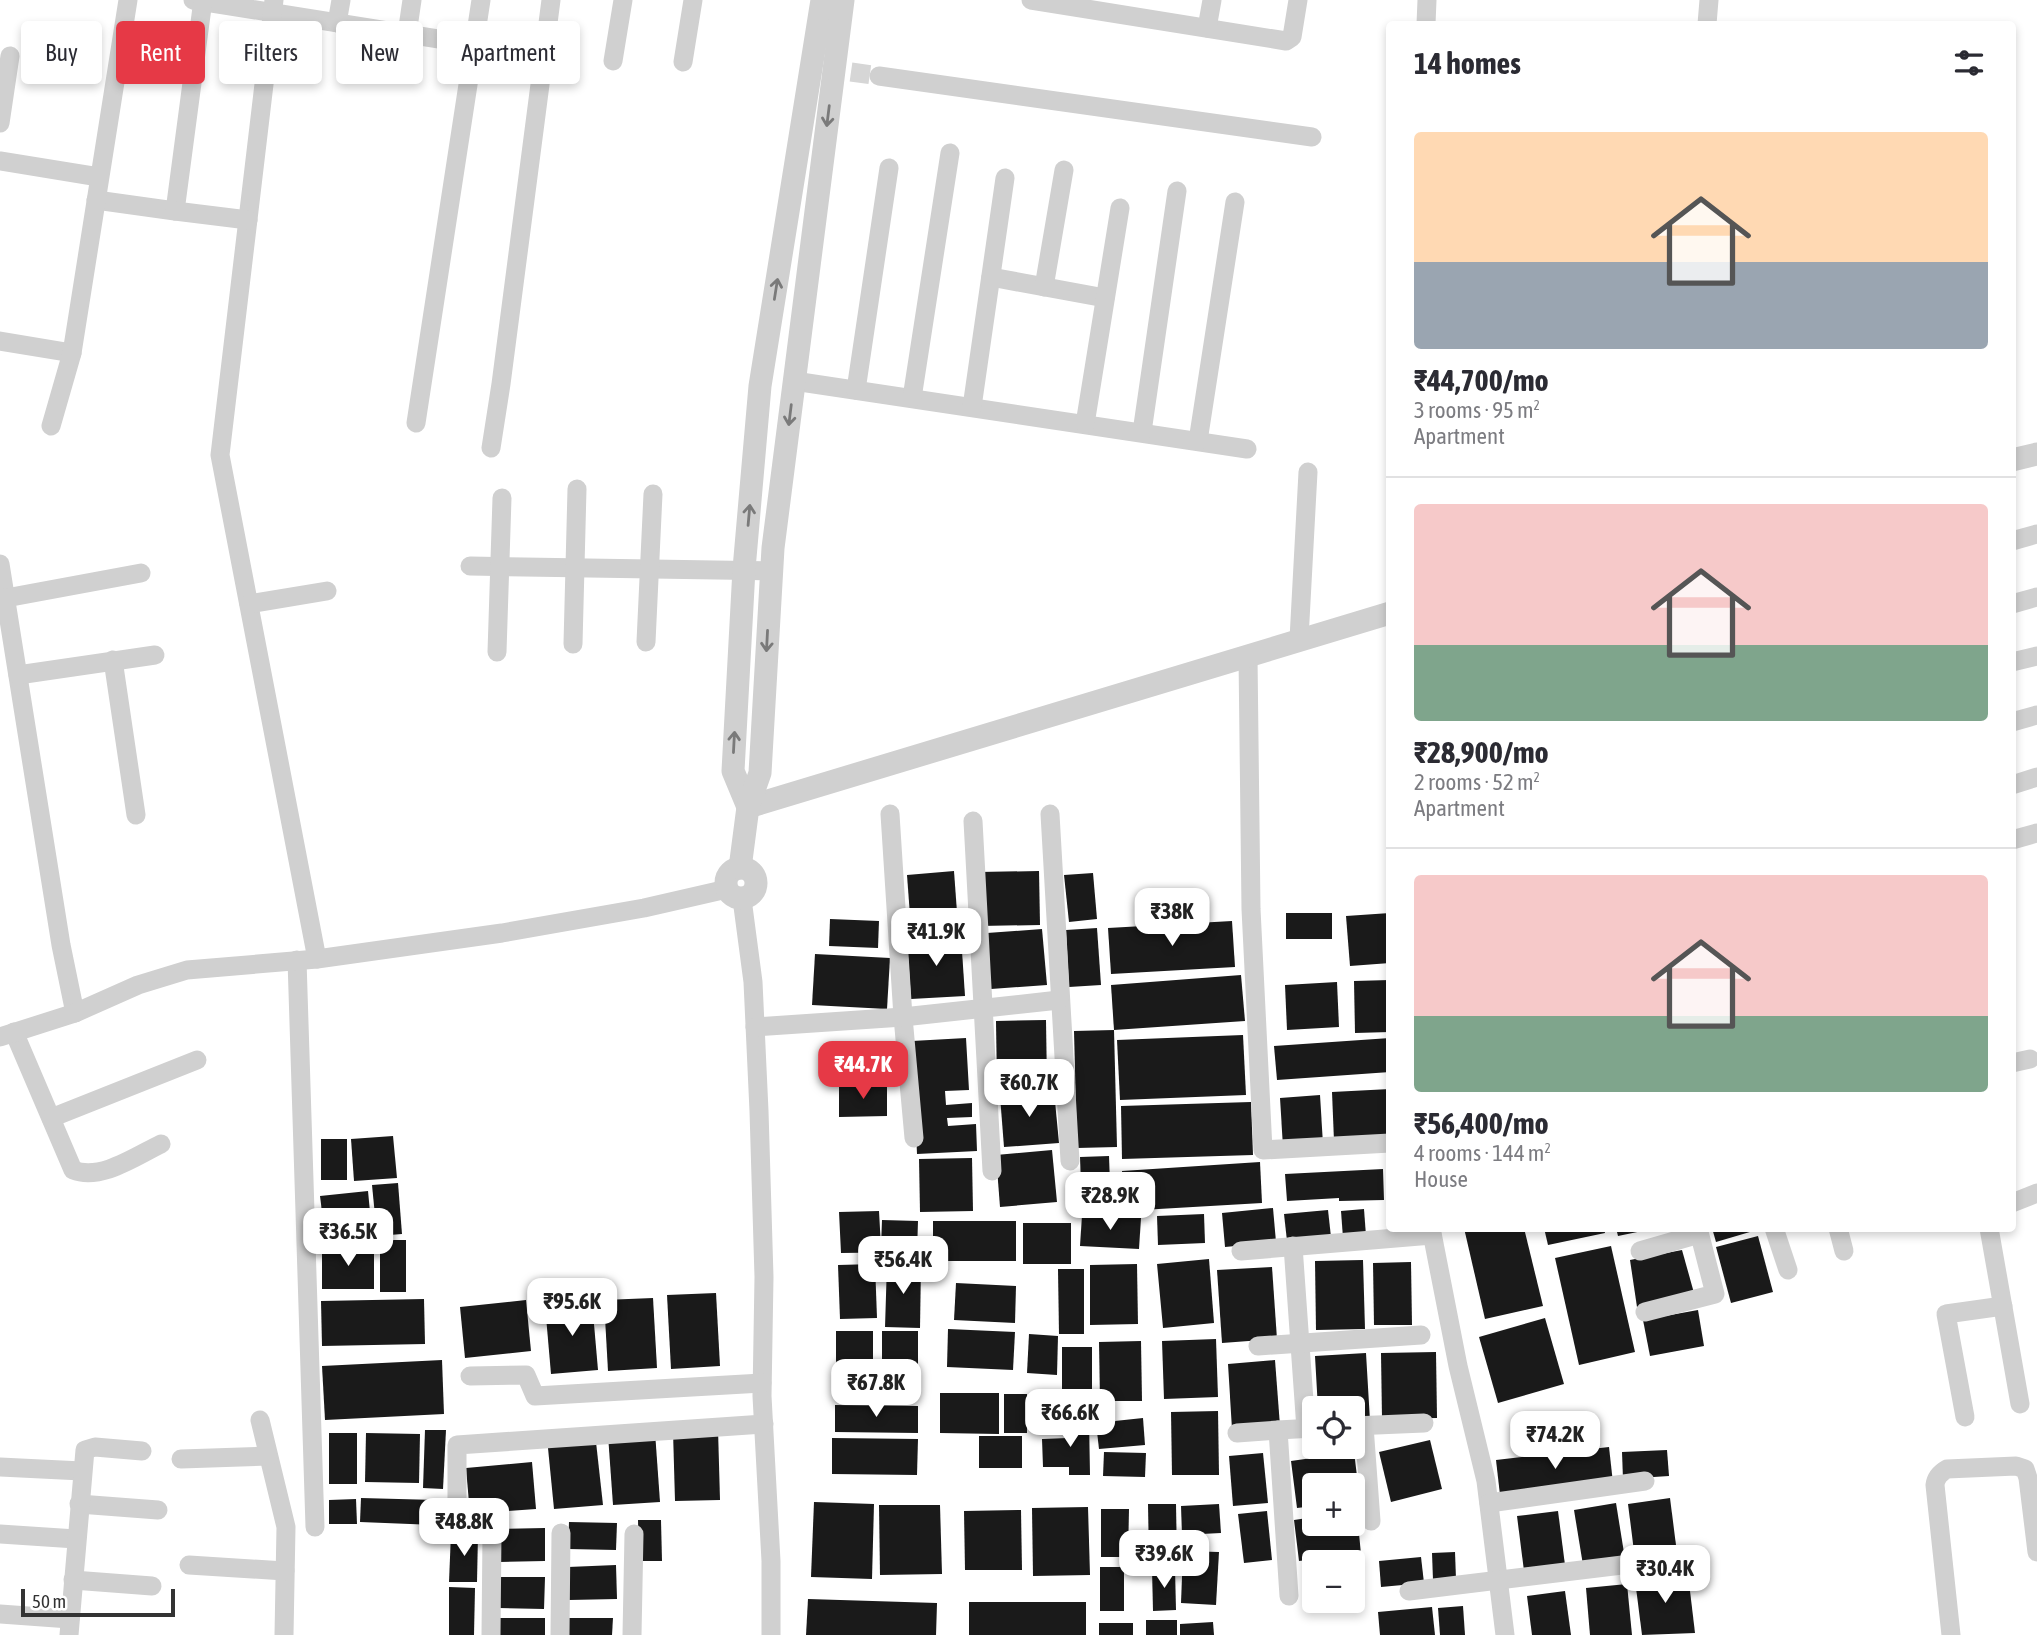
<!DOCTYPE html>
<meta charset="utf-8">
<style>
:root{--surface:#fff;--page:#f2f2f3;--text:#2b2b33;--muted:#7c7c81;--line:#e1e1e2;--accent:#e63946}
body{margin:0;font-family:"Asap Condensed",sans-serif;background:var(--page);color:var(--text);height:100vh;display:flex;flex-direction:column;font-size:26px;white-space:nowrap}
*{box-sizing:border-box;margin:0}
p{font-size:23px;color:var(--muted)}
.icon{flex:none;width:38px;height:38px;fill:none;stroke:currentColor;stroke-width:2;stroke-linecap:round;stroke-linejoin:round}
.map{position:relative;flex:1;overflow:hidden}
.panel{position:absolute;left:1386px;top:21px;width:630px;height:1211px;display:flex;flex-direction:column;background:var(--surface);border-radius:7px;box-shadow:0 4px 10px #0003}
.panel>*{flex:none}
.top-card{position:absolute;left:21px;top:21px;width:665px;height:63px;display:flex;gap:14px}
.fabs{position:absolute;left:1302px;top:1396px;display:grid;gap:14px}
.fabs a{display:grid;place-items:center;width:63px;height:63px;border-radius:7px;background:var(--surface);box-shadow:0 4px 10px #0003;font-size:35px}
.scale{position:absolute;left:21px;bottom:18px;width:154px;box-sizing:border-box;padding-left:7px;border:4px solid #333;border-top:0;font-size:19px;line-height:24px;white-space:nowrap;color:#333;-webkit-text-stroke:5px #fff;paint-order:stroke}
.price{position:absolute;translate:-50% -60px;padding:0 16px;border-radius:14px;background:#fff;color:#222;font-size:23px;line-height:46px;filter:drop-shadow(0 2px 4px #0008)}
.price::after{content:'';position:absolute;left:50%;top:42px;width:21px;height:16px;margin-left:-10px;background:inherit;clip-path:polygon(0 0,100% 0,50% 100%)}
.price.current{background:var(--accent);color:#fff}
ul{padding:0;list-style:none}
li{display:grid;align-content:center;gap:14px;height:371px;padding:0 28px}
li+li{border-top:2px solid var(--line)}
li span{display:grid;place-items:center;height:217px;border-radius:7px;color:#555}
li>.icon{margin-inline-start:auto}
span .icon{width:126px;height:126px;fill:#fffc;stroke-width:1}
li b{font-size:30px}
h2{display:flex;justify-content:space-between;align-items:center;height:84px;padding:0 28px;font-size:30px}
.chip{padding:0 24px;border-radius:7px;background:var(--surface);box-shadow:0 4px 10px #0003;font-size:24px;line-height:63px}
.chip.current{background:var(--accent);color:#fff}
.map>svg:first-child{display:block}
.building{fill:#1a1a1a}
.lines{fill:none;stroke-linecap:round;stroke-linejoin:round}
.minor-tunnel{stroke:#d6d6d6;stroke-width:19;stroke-dasharray:19 10;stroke-linecap:butt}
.minor{stroke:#d0d0d0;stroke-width:19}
.tertiary{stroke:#d0d0d0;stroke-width:23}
.oneway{stroke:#7a7a7a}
</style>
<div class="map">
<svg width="2037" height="1635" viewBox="0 0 2037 1635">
<rect width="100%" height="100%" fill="#fff"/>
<!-- building -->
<g class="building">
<path d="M954,871l4,55 -47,3 -4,-54z"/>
<path d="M1039,871l1,54 -60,1 -1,-54z"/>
<path d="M1093,873l4,46 -28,3 -5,-47z"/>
<rect x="1286" y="913" width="46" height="26"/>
<path d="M1390,913v50l-40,3 -4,-50z"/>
<path d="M830,919l49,2 -1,27 -49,-2z"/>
<path d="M1232,921l3,46 -124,7 -3,-46z"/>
<path d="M1097,928l4,57 -32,2 -3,-57z"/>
<path d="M1042,929l5,56 -56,4 -4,-56z"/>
<path d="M961,936l4,60 -54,3 -4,-59z"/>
<path d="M815,954l75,4 -3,51 -75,-4z"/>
<path d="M1241,975l4,46 -131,9 -3,-45z"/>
<path d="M1390,980v52l-35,1 -1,-52z"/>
<path d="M1337,982l2,45 -52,3 -2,-45z"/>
<path d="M1046,1020l1,65 -50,1 -1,-65z"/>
<path d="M1114,1030l3,117 -40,1 -3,-117z"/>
<path d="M1243,1035l3,60 -126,5 -3,-60z"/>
<path d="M966,1038l3,52 -24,1 1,14 26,-2v14l-25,1 1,8 28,-2 1,27 -60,3 -5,-113z"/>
<path d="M1390,1038v34l-113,8 -3,-34z"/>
<path d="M839,1043h48v34h-47z"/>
<path d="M887,1085v31l-48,1v-31z"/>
<path d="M1390,1089v49l-56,3 -2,-49z"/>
<path d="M1054,1091l5,52 -55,4 -4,-51z"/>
<path d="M1320,1095l3,49 -40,3 -3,-49z"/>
<path d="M1251,1102l2,53 -131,4 -1,-53z"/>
<path d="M393,1136l4,42 -43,3 -3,-42z"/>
<rect x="321" y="1139" width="26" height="41"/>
<path d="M1052,1150l5,52 -57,5 -4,-52z"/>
<path d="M1109,1156l2,56 -29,1 -2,-56z"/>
<path d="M972,1158l1,53 -53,1 -1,-53z"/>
<path d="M1260,1162l2,41 -138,8 -2,-40z"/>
<path d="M1383,1169l1,31 -45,1v-3l-52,3 -2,-27z"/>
<path d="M398,1183l4,51 -25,2 -5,-51z"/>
<path d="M368,1191l4,42 -47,4 -5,-41z"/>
<path d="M1273,1208l3,34 -51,5 -3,-34z"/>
<path d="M1364,1209l2,27 -23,2 -2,-27z"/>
<path d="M1328,1210l3,27 -44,4 -3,-27z"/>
<path d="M879,1211l2,36 1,-27 36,1 -1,31 -76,1 -2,-41z"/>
<path d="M1204,1214l1,29 -47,2 -1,-29z"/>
<path d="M1082,1215l59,3 -2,31 -59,-3z"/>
<rect x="933" y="1221" width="83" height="40"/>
<rect x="1023" y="1223" width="48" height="41"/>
<path d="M1464,1228h60l19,78 -58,13z"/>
<path d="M1544,1228h60l1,5 -57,12z"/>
<path d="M1616,1228h30l1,2 -29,6z"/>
<path d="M1712,1228h48v1l-44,13z"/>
<path d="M1758,1236l15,56 -42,11 -15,-56z"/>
<rect x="380" y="1240" width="26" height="52"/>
<path d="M1611,1246l24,106 -56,13 -24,-107z"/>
<rect x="322" y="1248" width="52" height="41"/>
<path d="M1682,1250l12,43 -57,14 -7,-47z"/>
<path d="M1209,1259l5,64 -51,5 -6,-64z"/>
<path d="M1363,1260l2,69 -49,1 -1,-69z"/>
<path d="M1411,1262l1,63h-38l-1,-62z"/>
<path d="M887,1263l34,1 -1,64 -35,-1z"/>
<path d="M875,1264l2,54 -37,1 -2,-54z"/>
<path d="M1137,1264l1,60 -48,1v-60z"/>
<path d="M1272,1267l5,72 -55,4 -5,-73z"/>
<path d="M1058,1269h26v65h-25z"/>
<path d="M956,1283l60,3 -1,37 -61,-3z"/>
<path d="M716,1293l4,73 -49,3 -4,-74z"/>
<path d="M653,1298l4,70 -49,3 -4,-71z"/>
<path d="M424,1299l1,45 -103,2 -1,-45z"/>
<path d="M526,1300l5,51 -66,7 -5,-51z"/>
<path d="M592,1301l6,69 -47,4 -6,-69z"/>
<path d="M1698,1310l6,36 -54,10 -7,-36z"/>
<path d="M1545,1318l19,66 -66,19 -19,-66z"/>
<path d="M948,1329l67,3 -2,38 -66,-3z"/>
<rect x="836" y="1331" width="37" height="62"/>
<rect x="882" y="1331" width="36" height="68"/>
<path d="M1029,1334l29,2 -1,39 -30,-2z"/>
<path d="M1216,1339l2,58 -54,2 -2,-58z"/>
<path d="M1141,1341l1,60h-42l-1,-59z"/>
<rect x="1062" y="1347" width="30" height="55"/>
<path d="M1436,1352l1,66 -55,1 -1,-66z"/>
<path d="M1366,1353l4,68 -17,1v-13h-35l-3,-53z"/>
<path d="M442,1360l2,54 -119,6 -3,-54z"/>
<path d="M1275,1360l5,66 -48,3 -4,-65z"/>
<path d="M940,1393h59v41l-59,-1z"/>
<rect x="1004" y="1394" width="23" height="39"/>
<path d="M1061,1394l2,37 -29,2 -3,-37z"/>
<path d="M835,1405l83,1v27l-83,-1z"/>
<path d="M1218,1411l1,64h-47l-1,-63z"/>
<path d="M1143,1418l2,27 -46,4 -3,-26z"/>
<path d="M1089,1419l1,56h-21v-8h-26l-1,-28 26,-1v-18z"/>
<path d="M718,1429l2,71 -45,1 -2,-70z"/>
<path d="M425,1430h21l-3,59 -20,-1z"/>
<path d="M655,1432l5,70 -47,3 -5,-70z"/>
<rect x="329" y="1433" width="28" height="51"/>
<path d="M366,1433l54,1 -1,49 -54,-1z"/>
<path d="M595,1433l8,72 -49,4 -7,-71z"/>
<rect x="979" y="1436" width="43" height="32"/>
<path d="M832,1438l86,1 -1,36 -85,-1z"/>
<path d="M1430,1440l12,49 -51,13 -12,-50z"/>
<path d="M1609,1447l4,36 -113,12 -4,-35z"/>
<path d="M1667,1450l2,26 -46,3 -1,-27z"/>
<path d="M1104,1452l42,1 -1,24 -42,-1z"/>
<path d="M1354,1452l6,48 -7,1v-15h-39v20l-17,2 -6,-47z"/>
<path d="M1263,1453l5,50 -35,3 -4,-50z"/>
<path d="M532,1462l4,47 -66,5 -4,-46z"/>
<path d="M361,1498l75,2 -1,25 -75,-3z"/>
<path d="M1670,1498l7,55 -42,6 -7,-55z"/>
<path d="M356,1499l1,25h-28v-24z"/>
<path d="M814,1502l60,2 -2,75 -61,-2z"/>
<path d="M1616,1503l9,56 -42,6 -9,-55z"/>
<path d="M1148,1504h28l1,56h-28z"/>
<path d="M1219,1504l2,29 -39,2 -1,-29z"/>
<path d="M879,1505h61l2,69 -62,1z"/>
<path d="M1088,1507l2,68 -57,1 -1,-68z"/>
<path d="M1101,1509h28l-1,48h-27z"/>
<path d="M1021,1510l1,60h-57l-1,-59z"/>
<path d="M1267,1511l5,49 -28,3 -6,-49z"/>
<path d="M1558,1511l7,54 -41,6 -7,-55z"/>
<path d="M1353,1513h4l4,41 -62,7 -5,-41 20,-3v7h39z"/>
<path d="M638,1520h23l1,41h-23z"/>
<path d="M569,1522l48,1 -1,27 -48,-1z"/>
<path d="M545,1528v33l-45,1 -1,-33z"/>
<path d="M451,1533l27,1 -1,48h-28z"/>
<path d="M1183,1551l36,1 -3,53 -35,-2z"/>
<path d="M1455,1552l1,27 -23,1 -1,-27z"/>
<path d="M1421,1557l3,26 -43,4 -2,-26z"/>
<path d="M616,1565l1,34 -48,1 -1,-33z"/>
<rect x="1100" y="1567" width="24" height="44"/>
<path d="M1152,1569h23l1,41 -23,1z"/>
<path d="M1688,1574l7,59 -53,2 -7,-55z"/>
<path d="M500,1577h45l-1,32 -45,-1z"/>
<path d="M1627,1584l5,51h-42l-4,-47z"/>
<path d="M449,1587l26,1 -1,47h-25z"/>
<path d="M1565,1591l6,44h-39l-5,-39z"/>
<path d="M808,1599l129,4 -1,32h-130z"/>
<rect x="969" y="1602" width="117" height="33"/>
<path d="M1463,1606l2,29h-25l-2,-27z"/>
<path d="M1432,1607l3,28h-55l-2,-23z"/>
<rect x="497" y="1618" width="48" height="17"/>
<path d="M567,1618h46l-1,17h-46z"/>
<rect x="1146" y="1620" width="31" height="15"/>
<path d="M1213,1622l1,13h-34v-11z"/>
<rect x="1099" y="1623" width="34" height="12"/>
</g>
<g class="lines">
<!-- minor-tunnel -->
<path class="minor-tunnel" d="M851,72l28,4"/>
<!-- minor -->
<g class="minor">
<path d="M193,0l352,56"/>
<path d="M274,0l-54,455 97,504"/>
<path d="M1031,0l255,41 6,-4 6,-37"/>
<path d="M337,23l4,-23"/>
<path d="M1426,24l1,-24"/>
<path d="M1707,24l2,-24"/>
<path d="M1207,28l5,-28"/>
<path d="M407,34l5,-34"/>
<path d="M613,61l10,-61"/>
<path d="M683,62l10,-62"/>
<path d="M879,76l433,61"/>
<path d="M0,123l10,-67"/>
<path d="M0,161l99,16"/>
<path d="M96,200l79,11 28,-211"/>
<path d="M175,211l73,9"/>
<path d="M991,277l114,21"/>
<path d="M1044,287l20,-117"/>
<path d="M0,341l72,12"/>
<path d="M794,381l453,68"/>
<path d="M856,390l33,-222"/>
<path d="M912,398l38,-245"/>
<path d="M972,407l33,-229"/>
<path d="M416,423l65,-423"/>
<path d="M1085,424l35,-216"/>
<path d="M51,426l21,-73 56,-353"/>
<path d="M1142,432l35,-241"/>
<path d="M1198,441l37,-239"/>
<path d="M491,448l10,-64 50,-384"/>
<path d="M2012,541l25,-7"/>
<path d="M0,564l61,381 14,68"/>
<path d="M470,566l302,5"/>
<path d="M6,598l135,-25"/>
<path d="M249,604l78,-13"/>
<path d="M2012,604l25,-7"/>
<path d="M1299,639l9,-167"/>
<path d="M646,642l7,-148"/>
<path d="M573,644l4,-155"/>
<path d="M497,652l5,-154"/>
<path d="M1248,656l3,253 12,241 127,-7"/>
<path d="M113,660l23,155"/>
<path d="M2012,662l25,-6"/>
<path d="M18,675l137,-20"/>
<path d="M2012,722l25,-7"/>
<path d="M2012,785l25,-8"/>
<path d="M890,814l13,203 11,121"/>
<path d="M1050,814l20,347"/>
<path d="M973,821l19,350"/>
<path d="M2012,840l25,-7"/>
<path d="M742,899l11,83 6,129 5,166 -2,119 9,165v74"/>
<path d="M297,960l18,567"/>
<path d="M755,1027l148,-10 156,-17"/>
<path d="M14,1032l59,138c28,11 63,-14 88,-26"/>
<path d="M0,1037l75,-24 63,-28 49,-15 130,-11 185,-26 142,-25 83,-19"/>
<path d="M2012,1063l18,-4"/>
<path d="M51,1118l146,-58"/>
<path d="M2012,1203l25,-10"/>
<path d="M1431,1228l27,138 28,115 19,154"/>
<path d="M1774,1228l14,42"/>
<path d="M1838,1228l6,23"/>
<path d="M1989,1228l31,176"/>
<path d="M1293,1246l13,183"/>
<path d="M1241,1251l191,-16"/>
<path d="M1640,1251l59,-17"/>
<path d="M1645,1312l70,-18 -17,-66"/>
<path d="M1258,1346l163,-11"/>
<path d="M470,1376l56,-1 9,21 227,-13"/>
<path d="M1965,1417l-19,-103 57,-8"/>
<path d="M260,1420l26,107 -2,108"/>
<path d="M1353,1426l71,-3"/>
<path d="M1364,1426l7,95"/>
<path d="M1237,1433l41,-3"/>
<path d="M181,1459l87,-3"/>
<path d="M0,1467l82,4"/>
<path d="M1489,1503l156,-22"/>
<path d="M79,1504l79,6"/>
<path d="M457,1518v-73l307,-21"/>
<path d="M0,1534l76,5"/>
<path d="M189,1565l96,6"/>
<path d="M73,1580l79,6"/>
<path d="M1409,1591l246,-30"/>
<path d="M1289,1596l-11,-166 36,-2"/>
<path d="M0,1614l70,5"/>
<path d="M69,1635l16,-185 10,-3 47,4"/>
<path d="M491,1635l1,-102"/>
<path d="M560,1635l1,-102"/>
<path d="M632,1635l2,-101"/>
<path d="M1951,1635l-16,-150c1,-8 5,-12 12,-16l69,-3 9,3 3,9 9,74"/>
</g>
<!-- tertiary -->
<g class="tertiary">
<path d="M2012,460l25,-6"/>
<path d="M748,807l-15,-36 11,-202 16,-183 62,-386"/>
<path d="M748,807l642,-194"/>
<circle cx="741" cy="883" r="15"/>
<path d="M740,868l8,-61 12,-34 13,-225 70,-548"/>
</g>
</g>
<!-- one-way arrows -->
<defs><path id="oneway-shaft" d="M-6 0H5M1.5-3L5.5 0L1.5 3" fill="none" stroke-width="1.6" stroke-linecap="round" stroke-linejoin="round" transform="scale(1.75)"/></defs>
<g class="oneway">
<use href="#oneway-shaft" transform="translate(828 116) rotate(97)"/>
<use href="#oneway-shaft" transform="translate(776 289) rotate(-81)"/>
<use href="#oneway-shaft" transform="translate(790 415) rotate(97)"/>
<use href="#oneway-shaft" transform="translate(749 515) rotate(-85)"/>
<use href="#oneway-shaft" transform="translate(767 641) rotate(93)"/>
<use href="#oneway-shaft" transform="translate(734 742) rotate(-87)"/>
</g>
</svg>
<div class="fabs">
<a><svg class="icon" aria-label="locate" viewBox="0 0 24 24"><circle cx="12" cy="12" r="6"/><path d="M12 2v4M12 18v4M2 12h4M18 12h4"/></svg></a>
<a>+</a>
<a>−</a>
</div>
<div class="scale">50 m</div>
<b class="price" style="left:1172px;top:948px">₹38K</b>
<b class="price" style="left:936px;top:968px">₹41.9K</b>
<b class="price current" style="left:863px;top:1101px">₹44.7K</b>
<b class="price" style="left:1029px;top:1119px">₹60.7K</b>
<b class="price" style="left:1110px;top:1232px">₹28.9K</b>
<b class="price" style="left:348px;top:1268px">₹36.5K</b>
<b class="price" style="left:903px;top:1296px">₹56.4K</b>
<b class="price" style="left:572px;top:1338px">₹95.6K</b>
<b class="price" style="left:876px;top:1419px">₹67.8K</b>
<b class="price" style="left:1070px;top:1449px">₹66.6K</b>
<b class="price" style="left:1555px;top:1471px">₹74.2K</b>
<b class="price" style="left:464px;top:1558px">₹48.8K</b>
<b class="price" style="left:1164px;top:1590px">₹39.6K</b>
<b class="price" style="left:1665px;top:1605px">₹30.4K</b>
<div class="top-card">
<a class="chip">Buy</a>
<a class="chip current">Rent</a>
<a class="chip">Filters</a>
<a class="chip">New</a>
<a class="chip">Apartment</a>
</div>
<section class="panel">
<h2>14 homes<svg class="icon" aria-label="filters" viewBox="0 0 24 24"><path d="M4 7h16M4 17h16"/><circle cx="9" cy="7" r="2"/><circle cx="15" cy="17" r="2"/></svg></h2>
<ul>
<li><span style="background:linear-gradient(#ffd9b3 60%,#9aa5b1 0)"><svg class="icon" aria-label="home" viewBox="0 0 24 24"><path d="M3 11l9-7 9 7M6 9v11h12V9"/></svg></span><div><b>₹44,700/mo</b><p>3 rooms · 95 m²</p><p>Apartment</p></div></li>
<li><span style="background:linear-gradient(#f6c9c9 65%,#7fa58c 0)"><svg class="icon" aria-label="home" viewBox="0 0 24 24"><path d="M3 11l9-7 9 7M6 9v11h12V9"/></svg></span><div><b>₹28,900/mo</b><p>2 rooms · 52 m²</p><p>Apartment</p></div></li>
<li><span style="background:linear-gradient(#f6c9c9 65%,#7fa58c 0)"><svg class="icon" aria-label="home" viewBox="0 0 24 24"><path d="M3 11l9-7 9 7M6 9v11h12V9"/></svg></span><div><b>₹56,400/mo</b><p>4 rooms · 144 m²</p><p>House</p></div></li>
</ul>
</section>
</div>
